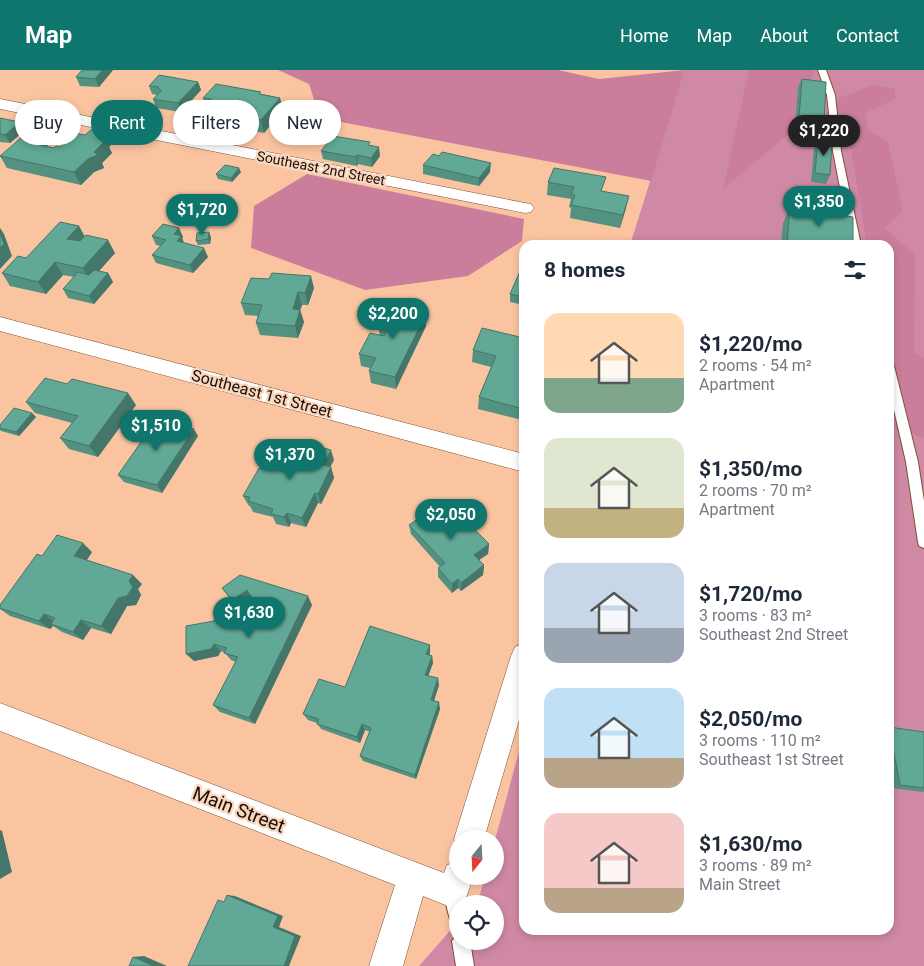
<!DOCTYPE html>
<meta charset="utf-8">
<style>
:root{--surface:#fff;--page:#f2f2f3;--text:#1f2937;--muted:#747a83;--accent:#0f766e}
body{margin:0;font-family:Roboto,sans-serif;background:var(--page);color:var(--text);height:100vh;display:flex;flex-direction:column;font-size:19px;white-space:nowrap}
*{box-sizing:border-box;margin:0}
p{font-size:16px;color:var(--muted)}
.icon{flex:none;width:28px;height:28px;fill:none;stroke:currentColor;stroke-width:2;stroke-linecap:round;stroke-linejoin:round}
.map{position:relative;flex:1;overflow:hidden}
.drawer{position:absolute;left:519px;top:170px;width:375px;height:695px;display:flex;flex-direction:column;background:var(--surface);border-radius:15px;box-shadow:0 2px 8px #0003}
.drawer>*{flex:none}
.guide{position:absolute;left:15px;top:30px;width:429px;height:45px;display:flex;gap:10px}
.needle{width:32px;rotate:198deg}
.fabs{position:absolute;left:449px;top:760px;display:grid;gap:10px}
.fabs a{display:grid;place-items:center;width:55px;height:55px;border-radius:50%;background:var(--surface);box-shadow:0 2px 8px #0003;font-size:25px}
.price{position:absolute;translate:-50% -42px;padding:0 11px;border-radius:18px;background:var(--accent);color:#fff;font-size:16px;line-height:32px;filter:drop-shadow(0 1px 2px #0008)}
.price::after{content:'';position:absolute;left:50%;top:30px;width:15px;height:11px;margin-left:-8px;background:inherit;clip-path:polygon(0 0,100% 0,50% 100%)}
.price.active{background:#222;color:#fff}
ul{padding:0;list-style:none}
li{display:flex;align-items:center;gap:15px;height:125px;padding:0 25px}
li span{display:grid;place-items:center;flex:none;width:140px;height:100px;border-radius:15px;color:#555}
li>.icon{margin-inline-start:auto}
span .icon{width:60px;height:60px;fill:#fffc;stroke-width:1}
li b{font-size:21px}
h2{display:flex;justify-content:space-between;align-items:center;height:60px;padding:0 25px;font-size:21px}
.pill{padding:0 18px;border-radius:22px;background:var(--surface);box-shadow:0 2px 8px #0003;font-size:18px;line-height:45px}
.pill.active{background:var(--accent);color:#fff}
header{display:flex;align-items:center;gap:30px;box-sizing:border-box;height:70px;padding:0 25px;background:var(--accent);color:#fff}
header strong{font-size:24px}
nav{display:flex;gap:28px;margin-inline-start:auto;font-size:18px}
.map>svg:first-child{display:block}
.green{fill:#d089a4}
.forest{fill:#cb7e9c}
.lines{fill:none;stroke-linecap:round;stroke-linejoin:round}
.lane-casing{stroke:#7e502f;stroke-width:2}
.street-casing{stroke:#7e502f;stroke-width:1}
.lane{fill:#fff;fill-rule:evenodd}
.street{fill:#fff;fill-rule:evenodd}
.wall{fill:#539181;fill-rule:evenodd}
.shaded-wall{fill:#447669}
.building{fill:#61a996;stroke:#447669}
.labels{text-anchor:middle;stroke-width:4.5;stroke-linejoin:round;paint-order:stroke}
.far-street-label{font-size:14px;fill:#1f0c02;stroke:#f8d7c1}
.street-label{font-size:16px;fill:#1f0c02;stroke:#f8d7c1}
.near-street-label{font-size:19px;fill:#1f0c02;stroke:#f8d7c1}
</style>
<header>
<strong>Map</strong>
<nav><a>Home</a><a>Map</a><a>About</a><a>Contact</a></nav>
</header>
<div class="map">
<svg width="924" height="896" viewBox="0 0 924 896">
<rect width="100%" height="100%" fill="#fbc4a1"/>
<!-- green -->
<path class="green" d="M685,0h239v896h-505l38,-43 1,18h37v-37h-20l4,-6 6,-22h10v-36l29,-107v197h365v-685h-259z"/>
<!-- forest -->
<g class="forest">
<path d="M278,0h280l41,9 86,-9 -34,111 -331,-63 -11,-34z"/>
<path d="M749,0h65l-17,57 -74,62z"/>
<path d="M873,15l22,4v10l-30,14 3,17 20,12 15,69 -18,17 30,27 -1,97 10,6v80l-35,-11v-71l5,-2 -5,-20v-89h-22l-16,-96 -19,-31 7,-20z"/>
<path d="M307,104l217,45 -2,22 -54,35 -103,14 -114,-42 3,-42z"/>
</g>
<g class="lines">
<!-- lane casing -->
<g class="lane-casing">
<g id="lane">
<path d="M818,0h8l9,25 6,56 20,94h-10l-18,-94 -6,-56z"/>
<path d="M889,292l5,4 24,96 6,39v47l-5,-2 -1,-4 -12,-80 -17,-74z"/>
<path d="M453,814l6,2 5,18h-6v22l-6,-2c-4,-10 -9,-27 -5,-38z"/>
<path d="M458,864v7h12l4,25h-18l-4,-25z"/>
</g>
</g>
<!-- street casing -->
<g class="street-casing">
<g id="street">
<path d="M0,29l525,104 6,1 3,4 -3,4 -6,1 -525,-104z"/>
<path d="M0,247l524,137v18l-524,-141z"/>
<path d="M524,573v60l-40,136h-26v9l-4,-9 57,-183 4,-9z"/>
<path d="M0,633l444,170 3,-8 11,-4v15h16l-10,27 -6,1v2l-5,2 -30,-12 -20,70h-34l26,-81 -395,-154z"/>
</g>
</g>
<!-- lane -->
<use href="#lane" class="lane"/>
<!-- street -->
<use href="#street" class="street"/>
</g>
<!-- wall -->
<g class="wall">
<path d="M113,0l-14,17 -19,-1 -4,-9z"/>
<path d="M802,9l22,42 -4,9 -25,-4 3,-39z"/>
<path d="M198,12l3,8 -20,22 -25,-4 -3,-9 4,-4 -5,-1 -3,-8z"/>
<path d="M262,24l18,4 3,12 -19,23 -27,-5 -1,-4 -27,-5 -6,-21z"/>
<path d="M0,48l25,12 -15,13 -10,-1z"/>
<path d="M818,69l12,36 -4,9 -15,-2 3,-34z"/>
<path d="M111,75l-2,2 3,6 -10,10 2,5 -10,4 -13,13 -74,-17 -7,-12v-1l49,-8 5,1z"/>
<path d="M370,75l10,11 -8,11 -14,-3 -1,2 -34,-7 -2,-8z"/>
<path d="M423,95l67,7 -11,14 -56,-12z"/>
<path d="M241,102l-9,10 -14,-3 -2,-5z"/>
<path d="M548,112l55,9 23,17 -6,20 -50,-10 1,-10 -2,-1 2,-8 -24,-4z"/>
<path d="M790,136l63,39h-72l2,-22z"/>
<path d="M79,156l6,11 30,16 -16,18 9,2 5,9 -19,22 -26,-6 -5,-9 11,-12 -11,-2 -17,19 -36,-8 -8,-13z"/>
<path d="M179,158l4,9 -1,1 2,5 24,14 -15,16 -37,-10 -4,-8 9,-9 -5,-1 -4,-9z"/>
<path d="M211,167l-1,7 -12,1 -2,-4z"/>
<path d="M524,199v36l-14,-3v-8z"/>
<path d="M314,218l-6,17h-6l-2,5 4,12 -6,16 -38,-3 -4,-12 2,-7 -13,-1 -4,-12z"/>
<path d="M426,244v12l-30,63 -25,-6 -2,-12 1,-3 -9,-2 -2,-12 21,-18 -2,-11z"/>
<path d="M524,268v77l-2,5 -44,-11 1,-12 12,-30 -19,-5 1,-12z"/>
<path d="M26,332l110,3 -38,52 -29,-8 -9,-11 12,-15 -37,-10z"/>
<path d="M32,343l4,4 -17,19 -18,-5 -1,-1v-5z"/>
<path d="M198,366l-36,57 -38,-11 -6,-7z"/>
<path d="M301,383l33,7 -4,7h1l3,11 -13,26 -3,-1 -12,24 -15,-4 -2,4 -13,-3 -3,-7 -20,-5 -3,-6h-1l-6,-10 24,-26z"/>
<path d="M409,455l80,19 -1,10 -9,6 5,5 -1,10 -22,16 -3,-3 -6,5 -14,-16v-9l2,-1 -29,-33z"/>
<path d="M92,482l-5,8 55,24 -4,5 3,6 -5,10 -9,1 -16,28 -20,-6 -8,12 -21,-8 -9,-6 -3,3 -40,-13 -10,-7v-4l42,-49z"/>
<path d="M222,518l90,17 -57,119 -35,-12 -7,-7 23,-43 -5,-2 -6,-7 -4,-2 -3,5 -24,5 20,-40 15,-8 5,-9zM249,530l-3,7 -5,-1 3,-2z"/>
<path d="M430,575v10l2,1 1,7 -5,13 11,9 -5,16 6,8 -24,70 -53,-18 -3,-5 10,-24 -5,-2 -5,13 -39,-14 -4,-6 -9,-3 -5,-6 42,-27z"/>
<path d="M889,658l35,4v60l-33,-4 -2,-13z"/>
</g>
<!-- shaded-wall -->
<g class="shaded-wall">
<path d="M102,0h11l-14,17 -4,-8z"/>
<path d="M198,12l3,8 -20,22 -3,-9z"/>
<path d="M280,28l3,12 -19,23 -3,-13z"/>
<path d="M20,52l5,8 -15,13 -5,-8z"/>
<path d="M106,62l5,13 -2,2 3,6 -10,10 2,5 -10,4 -13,13 -7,-13 25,-33z"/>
<path d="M45,71l7,13 -12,-9z"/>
<path d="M379,77l1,9 -8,11 -1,-9z"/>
<path d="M357,85l1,9 -1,2 -1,-9z"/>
<path d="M491,93l-1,9 -11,14v-8z"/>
<path d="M239,98l2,4 -9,10 -1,-4z"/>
<path d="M629,126l-3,12 -6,20 3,-13z"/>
<path d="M79,156l7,13 -12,12 -7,-12z"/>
<path d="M0,158l4,6 8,22 -12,13z"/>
<path d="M179,158l4,9 -1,1 3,7 -5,5 -6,-16z"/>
<path d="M209,162l2,5 -1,7 -2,-5z"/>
<path d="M108,170l7,13 -25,28 -7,-13z"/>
<path d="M204,178l4,9 -15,16 -3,-8z"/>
<path d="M55,192l8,13 -17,19 -8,-12z"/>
<path d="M108,203l5,9 -19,22 -5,-8z"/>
<path d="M311,206l3,12 -6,17 -3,-12z"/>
<path d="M298,222l4,13 -6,17 -3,-13z"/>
<path d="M300,240l4,12 -6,16 -3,-12z"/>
<path d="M426,244v12l-30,63 -1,-12z"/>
<path d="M128,323l8,12 -38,52 -9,-11z"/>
<path d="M524,338v7l-2,5 1,-11z"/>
<path d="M32,343l4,4 -17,19 -3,-4z"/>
<path d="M194,359l4,7 -36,57 -5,-8z"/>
<path d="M331,380l3,10 -8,15 -3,-10z"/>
<path d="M331,397l3,11 -13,26 -3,-10z"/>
<path d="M315,423l3,10 -12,24 -4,-9z"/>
<path d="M287,443l4,10 -2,4 -5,-10z"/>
<path d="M83,473l9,9 -9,13 -9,-9z"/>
<path d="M489,474l-1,10 -15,10 1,-9z"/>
<path d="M484,495l-1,10 -22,16v-8z"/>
<path d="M133,505l9,9 -4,5 3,6 -5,10 -9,1 -16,28 -10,-8z"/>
<path d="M458,509v9l-6,5v-9z"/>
<path d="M247,520l5,8 -14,10 -6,-8z"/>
<path d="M308,526l4,9 -57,119 -6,-6z"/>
<path d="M44,544l11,8 -4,2 2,2 -3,3 -11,-8z"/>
<path d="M81,550l10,8 -8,12 -10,-8z"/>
<path d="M214,574l7,7 -3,5 -24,5 -8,-7z"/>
<path d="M430,575v7l-3,9 -1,-7z"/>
<path d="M432,586l1,7 -7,19 -1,-7z"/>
<path d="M438,608l1,7 -7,21 -1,-6z"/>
<path d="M439,632l1,7 -24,70 -1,-4z"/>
<path d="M362,654l3,6 -5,13 -3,-6z"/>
<path d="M0,760l2,1 10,41 -12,7z"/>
<path d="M227,825l8,1 48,20 -4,11 22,9 -12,30h-5l-11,-39z"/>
<path d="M144,886l23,10h-13l-21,-9z"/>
</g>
<!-- building -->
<g class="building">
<path d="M82,0h20l-7,9 -19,-2z"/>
<path d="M159,5l39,7 -20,21 -25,-4 8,-8 -3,-4 -9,-1z"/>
<path d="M802,9l24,3 -2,39 -25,-3z"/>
<path d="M216,14l45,8 -2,2 21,4 -19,22 -28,-5 3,-3 -31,-6 6,-7 -8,-1z"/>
<path d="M0,48l20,4 -15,13 -5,-1z"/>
<path d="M92,59l14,3 -7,7 7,1 -12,12 4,3 -10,4 -14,13 -74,-16 23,-20 22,5 -5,4 14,3 2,-2 4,1 15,-14 10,2z"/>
<path d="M333,66l37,6 -2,3 11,2 -8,11 -14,-3 -1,2 -35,-6z"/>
<path d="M818,69l14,2 -2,34 -15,-2z"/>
<path d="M442,82l49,11 -12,15 -56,-13 10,-11 6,2z"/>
<path d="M225,95l14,3 -8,10 -15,-4z"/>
<path d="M554,98l52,9 -5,14 28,5 -6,19 -52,-10 4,-10h-4l3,-8 -26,-5z"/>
<path d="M790,136l63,11v28h-66z"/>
<path d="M60,152l19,4 -12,13 13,2 6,-6 22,5 -25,28 -28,-6 -17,20 -36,-9 16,-17 8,2z"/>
<path d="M163,154l16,4 -5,6 7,2 -4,5 27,7 -14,17 -38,-10 14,-15 -14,-4z"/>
<path d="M209,162l-1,7 -12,2 1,-8z"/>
<path d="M0,163l4,11 -4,4z"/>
<path d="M521,199h3v28l-14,-3z"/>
<path d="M94,200l14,3 -19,23 -26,-7 15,-17 11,3z"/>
<path d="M272,203l39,3 -6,17 -7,-1 -5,17 7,1 -5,16 -39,-3 6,-18 -21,-2 10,-25 18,1z"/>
<path d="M388,235l38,9 -31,63 -26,-6 7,-13 -17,-4 11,-21 14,3 4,-9 -10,-2z"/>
<path d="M482,258l42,10 -1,71 -44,-12 17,-41 -23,-6z"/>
<path d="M45,308l22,6 5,-5 56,14 -39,53 -29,-8 18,-22 -52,-14z"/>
<path d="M14,338l18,5 -16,19 -16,-4v-3z"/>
<path d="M157,349l37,10 -37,56 -39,-10z"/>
<path d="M307,373l24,7 -8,15 8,2 -13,27 -3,-1 -13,25 -15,-5 -3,4 -13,-3 2,-5 -25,-8 2,-4 -7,-1 16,-28 8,2 13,-23 21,6z"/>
<path d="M446,430l43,44 -15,11 10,10 -23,18 -3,-4 -6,5 -14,-16 7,-5 -36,-38z"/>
<path d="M57,465l26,8 -9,13 59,19 -4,6 4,6 -6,9 -9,2 -17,28 -20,-6 -8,12 -22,-8 4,-6 -11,-4 -5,7 -39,-13v-3l37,-51 5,2z"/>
<path d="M240,505l68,21 -59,122 -36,-13 25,-48 -14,-4 3,-5 -13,-4 -3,5 -25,5v-28l28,-5 7,-13 8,5 4,-9 13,3 5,-11 -4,-6 -15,10 -10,-12z"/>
<path d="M370,556l60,19 -4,9 6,2 -7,19 13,3 -7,22 8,2 -24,73 -55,-19 11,-28 -9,-4 -5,13 -40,-13 2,-5 -16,-5 16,-35 26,8z"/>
<path d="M889,657l35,5v56l-24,-3z"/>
<path d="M227,825l51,21 -5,11 22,9 -11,30h-96l30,-66 6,2z"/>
<path d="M133,887l21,9h-25z"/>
</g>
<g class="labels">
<!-- far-street labels -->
<g class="far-street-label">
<text transform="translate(321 98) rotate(11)" y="5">Southeast 2nd Street</text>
</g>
<!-- street labels -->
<g class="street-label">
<text transform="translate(262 323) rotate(15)" y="6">Southeast 1st Street</text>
</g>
<!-- near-street labels -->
<g class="near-street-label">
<text transform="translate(239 739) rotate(21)" y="7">Main Street</text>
</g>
</g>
</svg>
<div class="fabs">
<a><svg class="needle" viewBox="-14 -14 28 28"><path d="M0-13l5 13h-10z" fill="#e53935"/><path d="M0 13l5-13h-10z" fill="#747a83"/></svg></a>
<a><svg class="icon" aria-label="locate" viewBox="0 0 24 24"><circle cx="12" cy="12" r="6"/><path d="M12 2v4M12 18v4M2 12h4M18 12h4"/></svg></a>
</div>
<b class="price active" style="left:824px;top:87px">$1,220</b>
<b class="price" style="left:819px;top:158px">$1,350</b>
<b class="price" style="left:202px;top:166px">$1,720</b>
<b class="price" style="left:393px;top:270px">$2,200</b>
<b class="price" style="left:156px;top:382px">$1,510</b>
<b class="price" style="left:290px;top:411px">$1,370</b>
<b class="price" style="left:451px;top:471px">$2,050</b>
<b class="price" style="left:249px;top:569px">$1,630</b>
<div class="guide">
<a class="pill">Buy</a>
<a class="pill active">Rent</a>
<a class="pill">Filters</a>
<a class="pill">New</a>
</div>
<section class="drawer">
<h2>8 homes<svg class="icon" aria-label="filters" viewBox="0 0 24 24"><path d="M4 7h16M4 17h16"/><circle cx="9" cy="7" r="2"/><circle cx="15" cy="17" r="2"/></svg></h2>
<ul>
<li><span style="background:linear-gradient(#ffd9b3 65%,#7fa58c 0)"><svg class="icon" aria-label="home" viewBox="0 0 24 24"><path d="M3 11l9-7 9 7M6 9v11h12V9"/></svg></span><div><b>$1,220/mo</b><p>2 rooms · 54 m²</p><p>Apartment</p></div></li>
<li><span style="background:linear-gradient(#dfe7d0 70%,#c2b280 0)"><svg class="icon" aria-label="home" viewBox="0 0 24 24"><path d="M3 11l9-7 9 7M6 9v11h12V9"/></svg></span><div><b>$1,350/mo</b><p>2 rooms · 70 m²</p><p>Apartment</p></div></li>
<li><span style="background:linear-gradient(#c9d6e8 65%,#9aa5b1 0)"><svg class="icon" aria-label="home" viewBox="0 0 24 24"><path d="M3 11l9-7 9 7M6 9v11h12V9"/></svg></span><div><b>$1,720/mo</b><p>3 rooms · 83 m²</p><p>Southeast 2nd Street</p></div></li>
<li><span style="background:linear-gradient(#bfe0f5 70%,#b9a48a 0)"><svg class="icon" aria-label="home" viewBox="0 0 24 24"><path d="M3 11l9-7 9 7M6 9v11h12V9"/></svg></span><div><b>$2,050/mo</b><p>3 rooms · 110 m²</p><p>Southeast 1st Street</p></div></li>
<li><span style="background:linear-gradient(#f6c9c9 75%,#b9a48a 0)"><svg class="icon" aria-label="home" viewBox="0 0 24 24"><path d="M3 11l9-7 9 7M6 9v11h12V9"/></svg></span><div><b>$1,630/mo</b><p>3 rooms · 89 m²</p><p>Main Street</p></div></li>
</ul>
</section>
</div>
